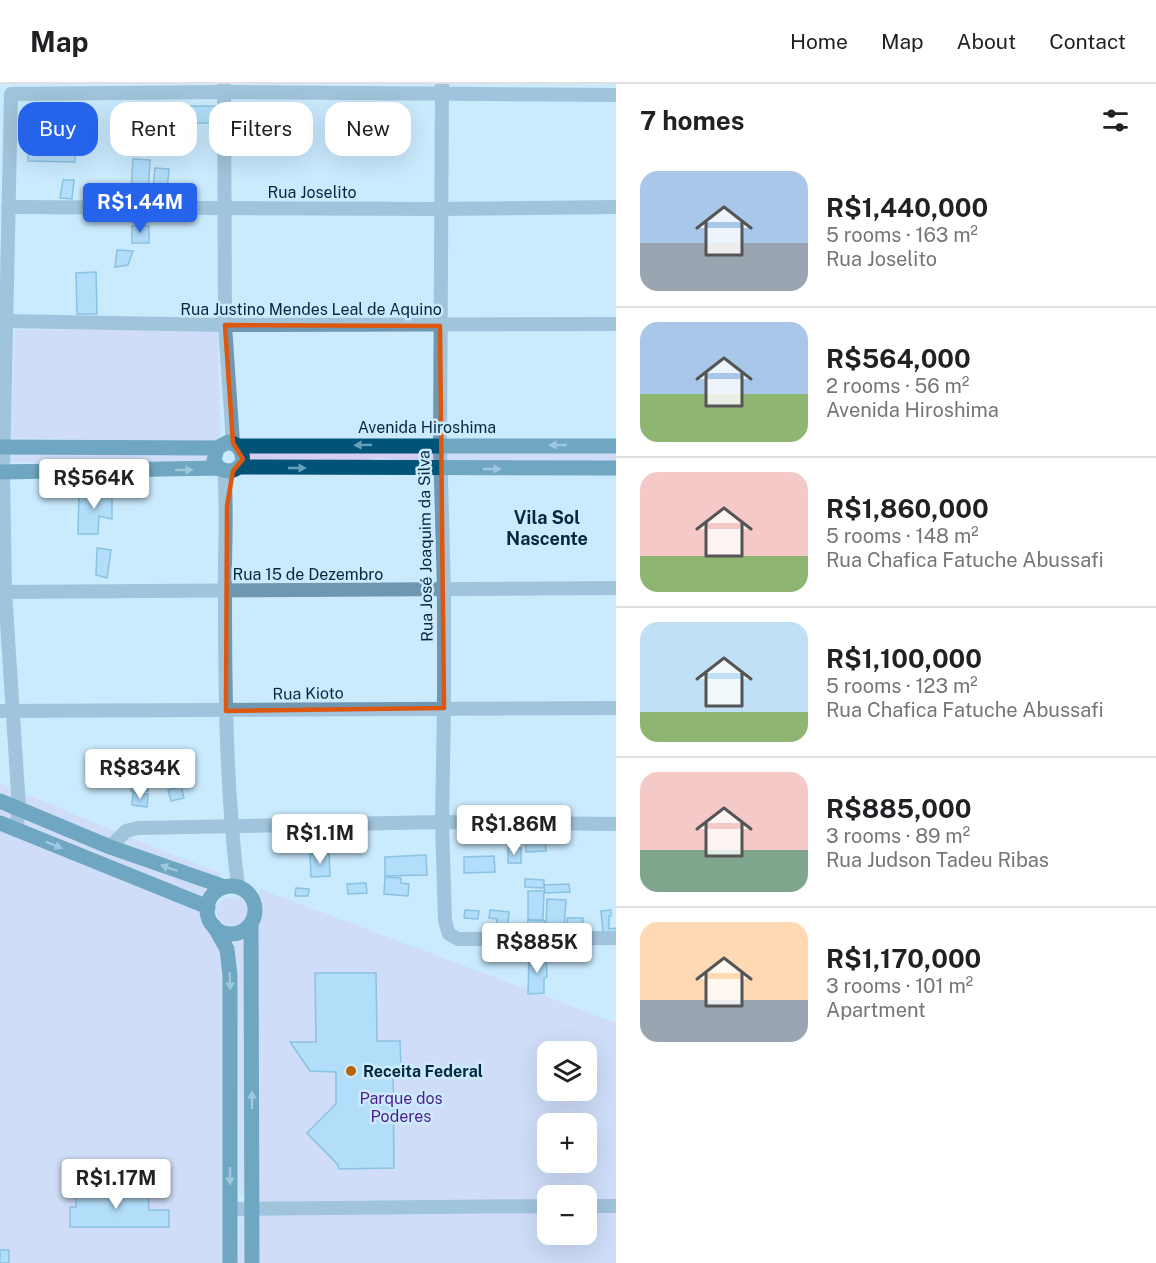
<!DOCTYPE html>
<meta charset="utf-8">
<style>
:root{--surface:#fff;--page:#f2f2f2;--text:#202124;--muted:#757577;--line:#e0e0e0;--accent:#2563eb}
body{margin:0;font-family:"Public Sans",sans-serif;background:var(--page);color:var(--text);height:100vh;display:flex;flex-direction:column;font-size:22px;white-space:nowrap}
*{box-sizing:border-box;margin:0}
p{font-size:20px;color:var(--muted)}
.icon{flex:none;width:33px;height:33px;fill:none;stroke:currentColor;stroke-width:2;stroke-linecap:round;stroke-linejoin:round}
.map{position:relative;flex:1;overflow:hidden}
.side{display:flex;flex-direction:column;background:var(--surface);width:540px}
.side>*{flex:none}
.banner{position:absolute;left:18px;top:18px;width:507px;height:54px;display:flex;gap:12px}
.tools{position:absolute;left:537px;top:957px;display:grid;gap:12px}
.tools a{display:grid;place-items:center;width:60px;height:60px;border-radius:12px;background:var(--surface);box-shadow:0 6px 24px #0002;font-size:30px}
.price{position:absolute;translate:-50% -51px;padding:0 14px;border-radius:6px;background:#fff;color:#222;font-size:20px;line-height:39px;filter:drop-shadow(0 2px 3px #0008)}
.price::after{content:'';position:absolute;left:50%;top:36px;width:18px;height:14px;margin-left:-9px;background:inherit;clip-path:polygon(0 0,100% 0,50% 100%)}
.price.current{background:var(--accent);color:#fff}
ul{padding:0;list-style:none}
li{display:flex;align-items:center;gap:18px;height:150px;padding:0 24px}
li+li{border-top:2px solid var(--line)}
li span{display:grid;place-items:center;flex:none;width:168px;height:120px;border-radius:18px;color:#555}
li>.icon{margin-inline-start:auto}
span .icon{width:72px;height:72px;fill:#fffc;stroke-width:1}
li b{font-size:26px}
h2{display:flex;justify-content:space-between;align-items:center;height:72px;padding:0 24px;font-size:26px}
.chip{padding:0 21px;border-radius:18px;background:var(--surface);box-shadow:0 6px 24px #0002;font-size:21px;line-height:54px}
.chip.current{background:var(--accent);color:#fff}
header{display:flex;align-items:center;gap:36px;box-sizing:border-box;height:84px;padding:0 30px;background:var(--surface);border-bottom:2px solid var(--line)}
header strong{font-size:28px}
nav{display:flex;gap:33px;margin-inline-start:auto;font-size:21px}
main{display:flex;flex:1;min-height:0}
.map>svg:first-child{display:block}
.green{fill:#d6cef2;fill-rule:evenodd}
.building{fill:#95d1f6;stroke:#3d92c1;stroke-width:1.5}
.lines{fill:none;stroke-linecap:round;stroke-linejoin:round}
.minor{stroke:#6e98b2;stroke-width:14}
.major{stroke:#015478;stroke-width:15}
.oneway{fill:#669fbb}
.marked{fill:none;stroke:#dd570e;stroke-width:4.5;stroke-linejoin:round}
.poi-dot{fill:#ba6100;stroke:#cbeafe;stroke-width:2}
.labels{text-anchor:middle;stroke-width:5;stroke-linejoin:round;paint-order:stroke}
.street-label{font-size:16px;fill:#04293c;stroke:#cbeafe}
.poi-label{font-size:16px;font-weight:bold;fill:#04293c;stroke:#cbeafe;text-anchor:start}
.park-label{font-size:16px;fill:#4b1f8a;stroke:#cbeafe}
.neighbourhood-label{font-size:18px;font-weight:bold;fill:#04293c;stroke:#cbeafe}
</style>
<header>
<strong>Map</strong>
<nav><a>Home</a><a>Map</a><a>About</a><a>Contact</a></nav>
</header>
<main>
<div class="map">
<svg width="616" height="1179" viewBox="0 0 616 1179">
<rect width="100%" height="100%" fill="#cbeafe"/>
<!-- green -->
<g class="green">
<path d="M218,245l2,106 -2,5 -4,2 -203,-4 4,-108z"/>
<path d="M243,365l373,1v11l-177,1 -62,-4 -25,5 -109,1z"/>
<path d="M208,366v14l-197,-2v-9z"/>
<path d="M0,699l121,51 99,39 -4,35c6,-10 13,-14 25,-10 7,7 7,12 5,22l4,274h-11l-1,-220 -6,-46c-10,-4 -13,-8 -16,-18l-2,16 8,13 8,324h-230z"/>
<path d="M260,805l356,134v240h-364l-1,-339zM548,968h38v38h-38zM548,1040h38v38h-38zM548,1112h38v38h-38z"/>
<path d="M239,1133h9v46h-10z"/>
</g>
<!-- building -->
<g class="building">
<path d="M168,22h47l1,17h-47z"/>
<path d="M29,58l46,2v18l-47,-1z"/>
<path d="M133,75l17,1 -2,34 -17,-1z"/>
<path d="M155,84l14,1 -2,21 -14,-1z"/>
<path d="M63,96h11l-2,19 -12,-1z"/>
<rect x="132" y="142" width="17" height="17"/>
<path d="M117,166l16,1 -5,14 -13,2z"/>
<path d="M96,188l1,42h-20l-1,-41z"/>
<path d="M98,403h14v32l-13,-3 -1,18h-20l1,-42 19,1z"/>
<path d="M97,464l14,2 -4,28 -11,-3z"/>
<path d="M131,692h7v5l10,-1v11h-17z"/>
<path d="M181,703l3,11 -13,3 -3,-11z"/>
<path d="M133,709l15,1 -1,13 -15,-2z"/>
<path d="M526,753h19l1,14 -20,1z"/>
<rect x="312" y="762" width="10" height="6"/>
<rect x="508" y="764" width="13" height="15"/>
<path d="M329,769l1,23 -19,1 -1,-23z"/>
<path d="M426,771l1,20 -42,1v-19z"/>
<path d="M494,772l1,16 -31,1v-16z"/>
<path d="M385,793l16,1v5l8,1 -1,12 -24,-2z"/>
<path d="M525,795l19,1v8l-19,-1z"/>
<path d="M366,799l1,10 -19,1 -1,-10z"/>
<path d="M569,800l1,8 -25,1 -1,-8z"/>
<path d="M296,804l13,1 -1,7h-13z"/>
<path d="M528,807h16l-1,29h-15z"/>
<path d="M547,815l19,1 -2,28 -18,-2z"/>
<path d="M465,826l14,1 -1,8 -14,-1z"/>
<path d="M490,826l19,2 -2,19 -11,-1 1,-11 -8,-1z"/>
<path d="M611,826v6h-2v13l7,-1v4l-13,1 -2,-22z"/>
<rect x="567" y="834" width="16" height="13"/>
<path d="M528,836l17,1v9l-18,-1z"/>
<path d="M546,871l1,22 -3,1v15l-16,1 1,-38z"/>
<path d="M315,889h61l1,68h23l1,29h-8l1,98 -55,1 -1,-4 -31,-32 29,-29v-32l-26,-1 -20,-29h26z"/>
<path d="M148,1105l1,21h20v17h-99v-20h6v-17z"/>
<rect x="0" y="1166" width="9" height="13"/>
</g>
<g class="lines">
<!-- minor -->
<g class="minor">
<path d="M224,0l1,241 8,118"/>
<path d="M442,2l-2,358 4,147v117l-2,114 3,99 4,13 9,5 158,-1"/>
<path d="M8,123l433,2 175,-2"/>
<path d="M5,237l220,4 391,-1"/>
<path d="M224,387c4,42 0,82 1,124 0,97 1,195 13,292"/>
<path d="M0,508l616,-4"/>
<path d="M0,627l616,-3"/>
<path d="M16,746l3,-22 -14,-216 -2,-120 8,-378 213,-2 392,3"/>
<path d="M110,763l16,-16 12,-3 304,-6 174,2"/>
<path d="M586,1122h30"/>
<path d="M230,1125l318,-3"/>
</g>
<!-- major -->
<g class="major">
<path d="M238,362h378"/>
<path d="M0,363l217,1"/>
<path d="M239,383l377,1"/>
<path d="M0,388l219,-4c9,5 16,4 23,-5 2,-11 -3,-19 -14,-21l-11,6 -3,13 5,7"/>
<path d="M0,717l110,46 115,40"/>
<path d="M0,739l208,84"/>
<circle cx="231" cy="826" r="24"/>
<path d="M251,840l1,339"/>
<path d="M214,842l13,23 3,26v288"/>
</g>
</g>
<!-- one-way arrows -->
<defs><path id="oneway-solid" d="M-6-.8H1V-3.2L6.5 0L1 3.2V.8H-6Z" transform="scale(1.5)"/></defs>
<g class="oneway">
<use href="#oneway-solid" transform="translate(363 361) rotate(179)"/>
<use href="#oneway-solid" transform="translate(558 361) rotate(-180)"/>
<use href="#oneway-solid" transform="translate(297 384)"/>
<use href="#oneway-solid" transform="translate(492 385)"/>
<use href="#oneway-solid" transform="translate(184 386) rotate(-1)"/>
<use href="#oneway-solid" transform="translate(54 761) rotate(22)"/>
<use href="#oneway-solid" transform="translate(169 784) rotate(-161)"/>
<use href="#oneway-solid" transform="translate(230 897) rotate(88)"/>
<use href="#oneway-solid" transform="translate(252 1016) rotate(-90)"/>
<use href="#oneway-solid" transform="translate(230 1092) rotate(90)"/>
</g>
<!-- marked area -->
<path d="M0 0H616V1179H0ZM225,241l215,1 4,382 -218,3 1,-205 6,-35 10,-12 -10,-16z" fill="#cbeafe" fill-opacity=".55" fill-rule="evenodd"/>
<path class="marked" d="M225,241l215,1 4,382 -218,3 1,-205 6,-35 10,-12 -10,-16z"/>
<!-- markers -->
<circle class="poi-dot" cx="351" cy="987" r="6"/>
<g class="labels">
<!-- street labels -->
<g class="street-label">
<text x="312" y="114">Rua Joselito</text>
<text x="311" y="231">Rua Justino Mendes Leal de Aquino</text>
<text x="427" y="349">Avenida Hiroshima</text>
<text transform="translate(425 462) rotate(-91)" y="6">Rua José Joaquim da Silva</text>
<text x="308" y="496">Rua 15 de Dezembro</text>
<text transform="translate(308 609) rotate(-1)" y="6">Rua Kioto</text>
</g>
<!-- poi labels -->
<g class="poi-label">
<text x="363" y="993">Receita Federal</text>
</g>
<!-- park labels -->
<g class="park-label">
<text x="401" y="1020">Parque dos<tspan x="401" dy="18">Poderes</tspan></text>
</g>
<!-- neighbourhood labels -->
<g class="neighbourhood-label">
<text x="547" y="440">Vila Sol<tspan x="547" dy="21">Nascente</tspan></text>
</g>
</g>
</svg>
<div class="tools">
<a><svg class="icon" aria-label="layers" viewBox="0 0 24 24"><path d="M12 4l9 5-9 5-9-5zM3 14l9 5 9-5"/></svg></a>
<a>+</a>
<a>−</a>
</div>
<b class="price current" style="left:140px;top:150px">R$1.44M</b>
<b class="price" style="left:94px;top:426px">R$564K</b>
<b class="price" style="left:140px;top:716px">R$834K</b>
<b class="price" style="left:514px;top:772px">R$1.86M</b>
<b class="price" style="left:320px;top:781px">R$1.1M</b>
<b class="price" style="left:537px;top:890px">R$885K</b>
<b class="price" style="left:116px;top:1126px">R$1.17M</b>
<div class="banner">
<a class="chip current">Buy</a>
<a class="chip">Rent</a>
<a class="chip">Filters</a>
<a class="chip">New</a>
</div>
</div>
<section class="side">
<h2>7 homes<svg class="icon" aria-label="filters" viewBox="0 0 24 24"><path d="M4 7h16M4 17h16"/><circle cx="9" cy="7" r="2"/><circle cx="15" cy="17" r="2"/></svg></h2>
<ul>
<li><span style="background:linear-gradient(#a9c7e8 60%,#9aa5b1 0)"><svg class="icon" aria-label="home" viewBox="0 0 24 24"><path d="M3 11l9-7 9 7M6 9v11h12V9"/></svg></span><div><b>R$1,440,000</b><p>5 rooms · 163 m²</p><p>Rua Joselito</p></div></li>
<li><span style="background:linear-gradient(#a9c7e8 60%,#8fb573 0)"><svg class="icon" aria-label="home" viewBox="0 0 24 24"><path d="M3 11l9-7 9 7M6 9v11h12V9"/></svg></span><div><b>R$564,000</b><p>2 rooms · 56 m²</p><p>Avenida Hiroshima</p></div></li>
<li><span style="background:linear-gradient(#f6c9c9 70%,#8fb573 0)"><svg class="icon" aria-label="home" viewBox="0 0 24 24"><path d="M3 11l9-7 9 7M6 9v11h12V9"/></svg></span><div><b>R$1,860,000</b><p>5 rooms · 148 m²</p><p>Rua Chafica Fatuche Abussafi</p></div></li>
<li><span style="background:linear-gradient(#bfe0f5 75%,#8fb573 0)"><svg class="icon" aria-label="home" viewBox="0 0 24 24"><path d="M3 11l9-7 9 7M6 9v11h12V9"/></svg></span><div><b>R$1,100,000</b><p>5 rooms · 123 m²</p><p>Rua Chafica Fatuche Abussafi</p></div></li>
<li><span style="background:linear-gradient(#f6c9c9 65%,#7fa58c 0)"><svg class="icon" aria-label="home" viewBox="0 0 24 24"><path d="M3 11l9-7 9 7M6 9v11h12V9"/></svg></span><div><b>R$885,000</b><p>3 rooms · 89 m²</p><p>Rua Judson Tadeu Ribas</p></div></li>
<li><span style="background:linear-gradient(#ffd9b3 65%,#9aa5b1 0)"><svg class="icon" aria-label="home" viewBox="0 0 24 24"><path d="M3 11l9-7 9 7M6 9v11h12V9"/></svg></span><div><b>R$1,170,000</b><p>3 rooms · 101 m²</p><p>Apartment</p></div></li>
</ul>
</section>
</main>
